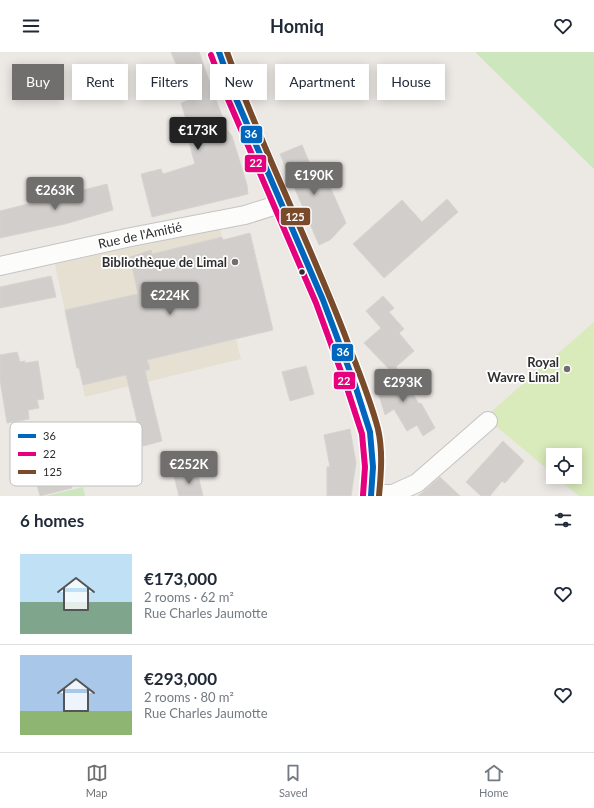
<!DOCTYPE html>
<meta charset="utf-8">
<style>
:root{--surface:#fff;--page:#f6f6f7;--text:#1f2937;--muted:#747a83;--line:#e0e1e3;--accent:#706f6e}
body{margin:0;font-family:Lato,sans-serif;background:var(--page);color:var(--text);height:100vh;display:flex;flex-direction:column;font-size:15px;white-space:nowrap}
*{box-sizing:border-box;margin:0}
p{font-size:13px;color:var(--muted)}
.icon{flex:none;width:22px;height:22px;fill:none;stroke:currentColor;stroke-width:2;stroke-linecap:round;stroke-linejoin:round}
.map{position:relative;height:444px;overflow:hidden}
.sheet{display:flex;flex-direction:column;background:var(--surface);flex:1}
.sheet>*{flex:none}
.guide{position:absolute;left:12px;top:12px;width:570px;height:36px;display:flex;gap:8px}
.tools{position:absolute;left:546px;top:396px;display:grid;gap:8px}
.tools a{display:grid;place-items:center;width:36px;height:36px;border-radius:0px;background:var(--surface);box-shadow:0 2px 10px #0003;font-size:20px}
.price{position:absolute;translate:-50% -34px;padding:0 9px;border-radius:4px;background:var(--accent);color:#fff;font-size:13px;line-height:26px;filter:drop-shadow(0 1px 2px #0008)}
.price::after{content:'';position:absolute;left:50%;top:24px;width:12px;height:9px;margin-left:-6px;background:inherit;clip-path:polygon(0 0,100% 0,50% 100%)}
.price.on{background:#222;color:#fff}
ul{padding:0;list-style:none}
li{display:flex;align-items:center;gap:12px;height:100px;padding:0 20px}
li+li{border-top:1px solid var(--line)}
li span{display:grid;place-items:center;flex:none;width:112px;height:80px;border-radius:0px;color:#555}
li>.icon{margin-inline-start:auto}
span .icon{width:48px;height:48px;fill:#fffc;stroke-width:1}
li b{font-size:17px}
h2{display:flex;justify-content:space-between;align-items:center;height:48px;padding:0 20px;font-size:17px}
.tag{padding:0 14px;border-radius:0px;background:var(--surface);box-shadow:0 2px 10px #0003;font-size:14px;line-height:36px}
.tag.on{background:var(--accent);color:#fff}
header{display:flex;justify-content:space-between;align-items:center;height:52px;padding:0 20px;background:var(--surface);font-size:18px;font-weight:700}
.tabs{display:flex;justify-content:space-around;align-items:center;height:56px;border-top:1px solid var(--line);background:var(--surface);font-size:11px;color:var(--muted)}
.tabs a{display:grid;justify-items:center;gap:2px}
.tabs .on{color:var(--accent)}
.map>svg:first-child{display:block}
.education{fill:#e6e0d3}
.green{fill:#cee6be}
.pitch{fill:#d9eabb}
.building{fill:#d1cecb;stroke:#d7d4d0}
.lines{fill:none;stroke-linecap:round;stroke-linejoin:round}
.minor-casing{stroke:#c5c4c5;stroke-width:20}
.major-casing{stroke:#c6c5c4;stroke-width:24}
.minor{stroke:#fcfcfb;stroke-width:18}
.major{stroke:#e8e4d6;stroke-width:22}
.bus-1-casing{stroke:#fff;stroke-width:9}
.bus-2-casing{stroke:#fff;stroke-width:9}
.bus-3-casing{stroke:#fff;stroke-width:9}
.bus-1{stroke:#0065bd;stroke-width:6}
.bus-2{stroke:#e5007d;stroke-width:6}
.bus-3{stroke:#7a4b2a;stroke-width:6}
.poi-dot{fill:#706f6e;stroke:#fff;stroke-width:1.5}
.bus-dot{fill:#2e2e2e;stroke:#fff;stroke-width:1.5}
.labels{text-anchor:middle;stroke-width:3.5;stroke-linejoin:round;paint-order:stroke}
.street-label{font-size:13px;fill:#2e2e2e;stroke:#fff}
.poi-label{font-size:13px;font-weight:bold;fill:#2e2e2e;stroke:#fff;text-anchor:end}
.key{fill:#fff;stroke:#c0c0c0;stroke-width:1}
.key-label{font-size:11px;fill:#2e2e2e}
.line-badge{stroke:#fff;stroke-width:1.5}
.badge-label{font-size:11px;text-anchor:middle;font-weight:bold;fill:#fff}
</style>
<header><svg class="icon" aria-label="menu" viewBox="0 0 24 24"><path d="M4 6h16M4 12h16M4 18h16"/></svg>Homiq<svg class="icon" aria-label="heart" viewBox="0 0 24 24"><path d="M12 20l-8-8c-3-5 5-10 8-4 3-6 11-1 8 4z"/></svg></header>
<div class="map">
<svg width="594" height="444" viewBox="0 0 594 444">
<rect width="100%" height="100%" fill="#ece8e4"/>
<!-- education -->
<path class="education" d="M220,176l2,9 -63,15 23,99 54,-12 5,20 -156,38 -12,-57h-2l-16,-76z"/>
<!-- green -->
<g class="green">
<path d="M475,0h119v117z"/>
<path d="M83,435l2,9h-39z"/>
</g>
<!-- pitch -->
<path class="pitch" d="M594,270v174h-15l-23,-19h19v-22h-22v19l-68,-57z"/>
<!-- building -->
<g class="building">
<path d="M171,0h28l28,78 5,6 15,49 1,9 -96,23 -11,-43 20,-5 2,5 32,-10 -12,-43 3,-2 -5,-16 10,-4z"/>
<path d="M302,93l17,41 9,-4 18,41 -16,17 -11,5 -39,-91z"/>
<path d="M107,132l6,26 -48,14 -65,14v-27z"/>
<path d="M447,147l11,13 -74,66 -31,-34 49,-44 20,22z"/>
<path d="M250,181l23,97 -126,30 3,9 -5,2 17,70 -19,5 -17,-71 -43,10 -4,-17h-2l-12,-58 73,-16 -8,-37 21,-7 1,4 70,-17 1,3z"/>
<path d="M51,224l5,21 -56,11v-21z"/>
<path d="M383,244l11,12 -5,4 15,17 -5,4 15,18 -23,20 -27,-28 17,-15 -15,-17z"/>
<path d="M17,300l3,10 5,-1v2l13,-2 6,38 -7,1 2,8 -11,2 1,9 -22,4 -7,-43v-25z"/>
<path d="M306,314l8,28 -24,7 -8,-29z"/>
<path d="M396,315l23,37 2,-1 14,25 -12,8 -6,-11 -10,6 -13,-22 -9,6 -9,-30z"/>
<path d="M350,377l6,34 -5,33h-24v-29h3l-6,-32z"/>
<path d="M503,389l21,20 -19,22 -3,-2 -12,15h-9l-15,-14z"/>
<path d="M61,396l11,40 -32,8 -11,-40z"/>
<path d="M197,419l6,25h-24l-5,-20z"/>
<path d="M440,425l20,19h-42l5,-4z"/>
</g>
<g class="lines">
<!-- minor casing -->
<g class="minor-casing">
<g id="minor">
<path d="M0,214l131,-29 114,-22 35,-11"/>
<path d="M372,442h21l24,-11 71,-62"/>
</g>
</g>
<!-- major casing -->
<g class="major-casing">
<path id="major" d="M219,0l15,42 89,206 32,85 15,47 3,35 -2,29"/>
</g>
<!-- minor -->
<use href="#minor" class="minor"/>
<!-- major -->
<use href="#major" class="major"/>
<!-- bus-1 casing -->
<g class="bus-1-casing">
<path id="bus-1" d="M219,0l15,42 89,206 32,85 15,47 3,35 -2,29"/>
</g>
<!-- bus-2 casing -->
<g class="bus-2-casing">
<path id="bus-2" d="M211,3l16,42 89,206 31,85 15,46 3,33 -2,28"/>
</g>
<!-- bus-3 casing -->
<g class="bus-3-casing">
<path id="bus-3" d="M227,0c35,97 82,189 119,286 11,30 24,60 32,91 5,22 3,45 1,67"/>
</g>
<!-- bus-1 -->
<use href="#bus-1" class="bus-1"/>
<!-- bus-2 -->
<use href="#bus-2" class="bus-2"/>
<!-- bus-3 -->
<use href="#bus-3" class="bus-3"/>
</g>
<!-- markers -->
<g class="poi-dot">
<circle cx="235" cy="210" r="4"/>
<circle cx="567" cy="317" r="4"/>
</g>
<circle class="bus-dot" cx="302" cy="220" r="3.5"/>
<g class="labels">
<!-- street labels -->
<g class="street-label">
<text transform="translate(140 183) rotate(-12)" y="5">Rue de l'Amitié</text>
</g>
<!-- poi labels -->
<g class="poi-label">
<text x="227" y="215">Bibliothèque de Limal</text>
<text x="559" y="315">Royal<tspan x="559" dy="15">Wavre Limal</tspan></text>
</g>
</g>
<!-- legend -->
<rect x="10" y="370" width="132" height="64" rx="6" class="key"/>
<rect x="18" y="382" width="18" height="4" fill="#0065bd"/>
<rect x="18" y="400" width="18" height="4" fill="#e5007d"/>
<rect x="18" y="418" width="18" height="4" fill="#7a4b2a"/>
<g class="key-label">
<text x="43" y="388">36</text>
<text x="43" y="406">22</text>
<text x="43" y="424">125</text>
</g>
<g class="line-badge">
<rect x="240" y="73" width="23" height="19" rx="4" fill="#0065bd"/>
<rect x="244" y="102" width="23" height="19" rx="4" fill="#e5007d"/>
<rect x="280" y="155" width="31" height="19" rx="4" fill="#7a4b2a"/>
<rect x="331" y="291" width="23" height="19" rx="4" fill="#0065bd"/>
<rect x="333" y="319" width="23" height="19" rx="4" fill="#e5007d"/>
</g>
<g class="badge-label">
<text x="251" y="86">36</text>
<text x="256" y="115">22</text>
<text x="295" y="169">125</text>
<text x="343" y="304">36</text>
<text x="344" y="333">22</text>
</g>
</svg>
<div class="tools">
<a><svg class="icon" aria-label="locate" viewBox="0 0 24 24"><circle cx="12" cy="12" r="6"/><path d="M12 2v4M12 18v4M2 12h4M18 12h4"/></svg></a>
</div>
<b class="price on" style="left:198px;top:99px">€173K</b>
<b class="price" style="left:314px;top:144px">€190K</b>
<b class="price" style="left:55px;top:159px">€263K</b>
<b class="price" style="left:170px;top:264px">€224K</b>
<b class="price" style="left:403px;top:351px">€293K</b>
<b class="price" style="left:189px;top:433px">€252K</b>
<div class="guide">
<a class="tag on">Buy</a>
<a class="tag">Rent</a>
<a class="tag">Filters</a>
<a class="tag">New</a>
<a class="tag">Apartment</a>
<a class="tag">House</a>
</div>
</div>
<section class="sheet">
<h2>6 homes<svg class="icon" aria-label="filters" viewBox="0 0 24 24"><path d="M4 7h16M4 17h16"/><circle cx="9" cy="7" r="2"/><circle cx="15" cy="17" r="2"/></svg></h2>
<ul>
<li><span style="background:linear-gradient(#bfe0f5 60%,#7fa58c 0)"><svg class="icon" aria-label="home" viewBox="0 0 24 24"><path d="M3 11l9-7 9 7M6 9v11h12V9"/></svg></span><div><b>€173,000</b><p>2 rooms · 62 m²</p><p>Rue Charles Jaumotte</p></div><svg class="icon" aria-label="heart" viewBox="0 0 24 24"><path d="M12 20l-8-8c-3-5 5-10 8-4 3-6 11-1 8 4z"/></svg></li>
<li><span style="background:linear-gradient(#a9c7e8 70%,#8fb573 0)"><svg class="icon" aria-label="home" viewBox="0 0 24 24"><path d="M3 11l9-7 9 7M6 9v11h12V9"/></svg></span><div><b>€293,000</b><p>2 rooms · 80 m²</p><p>Rue Charles Jaumotte</p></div><svg class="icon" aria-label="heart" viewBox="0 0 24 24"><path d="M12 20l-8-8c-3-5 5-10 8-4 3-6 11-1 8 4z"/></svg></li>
</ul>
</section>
<nav class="tabs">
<a class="on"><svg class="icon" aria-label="map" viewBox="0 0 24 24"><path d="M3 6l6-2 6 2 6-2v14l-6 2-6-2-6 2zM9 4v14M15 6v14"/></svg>Map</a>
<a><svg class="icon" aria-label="saved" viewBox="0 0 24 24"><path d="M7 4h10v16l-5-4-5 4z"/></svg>Saved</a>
<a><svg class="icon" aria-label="home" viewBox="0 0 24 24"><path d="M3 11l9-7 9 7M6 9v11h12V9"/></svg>Home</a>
</nav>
